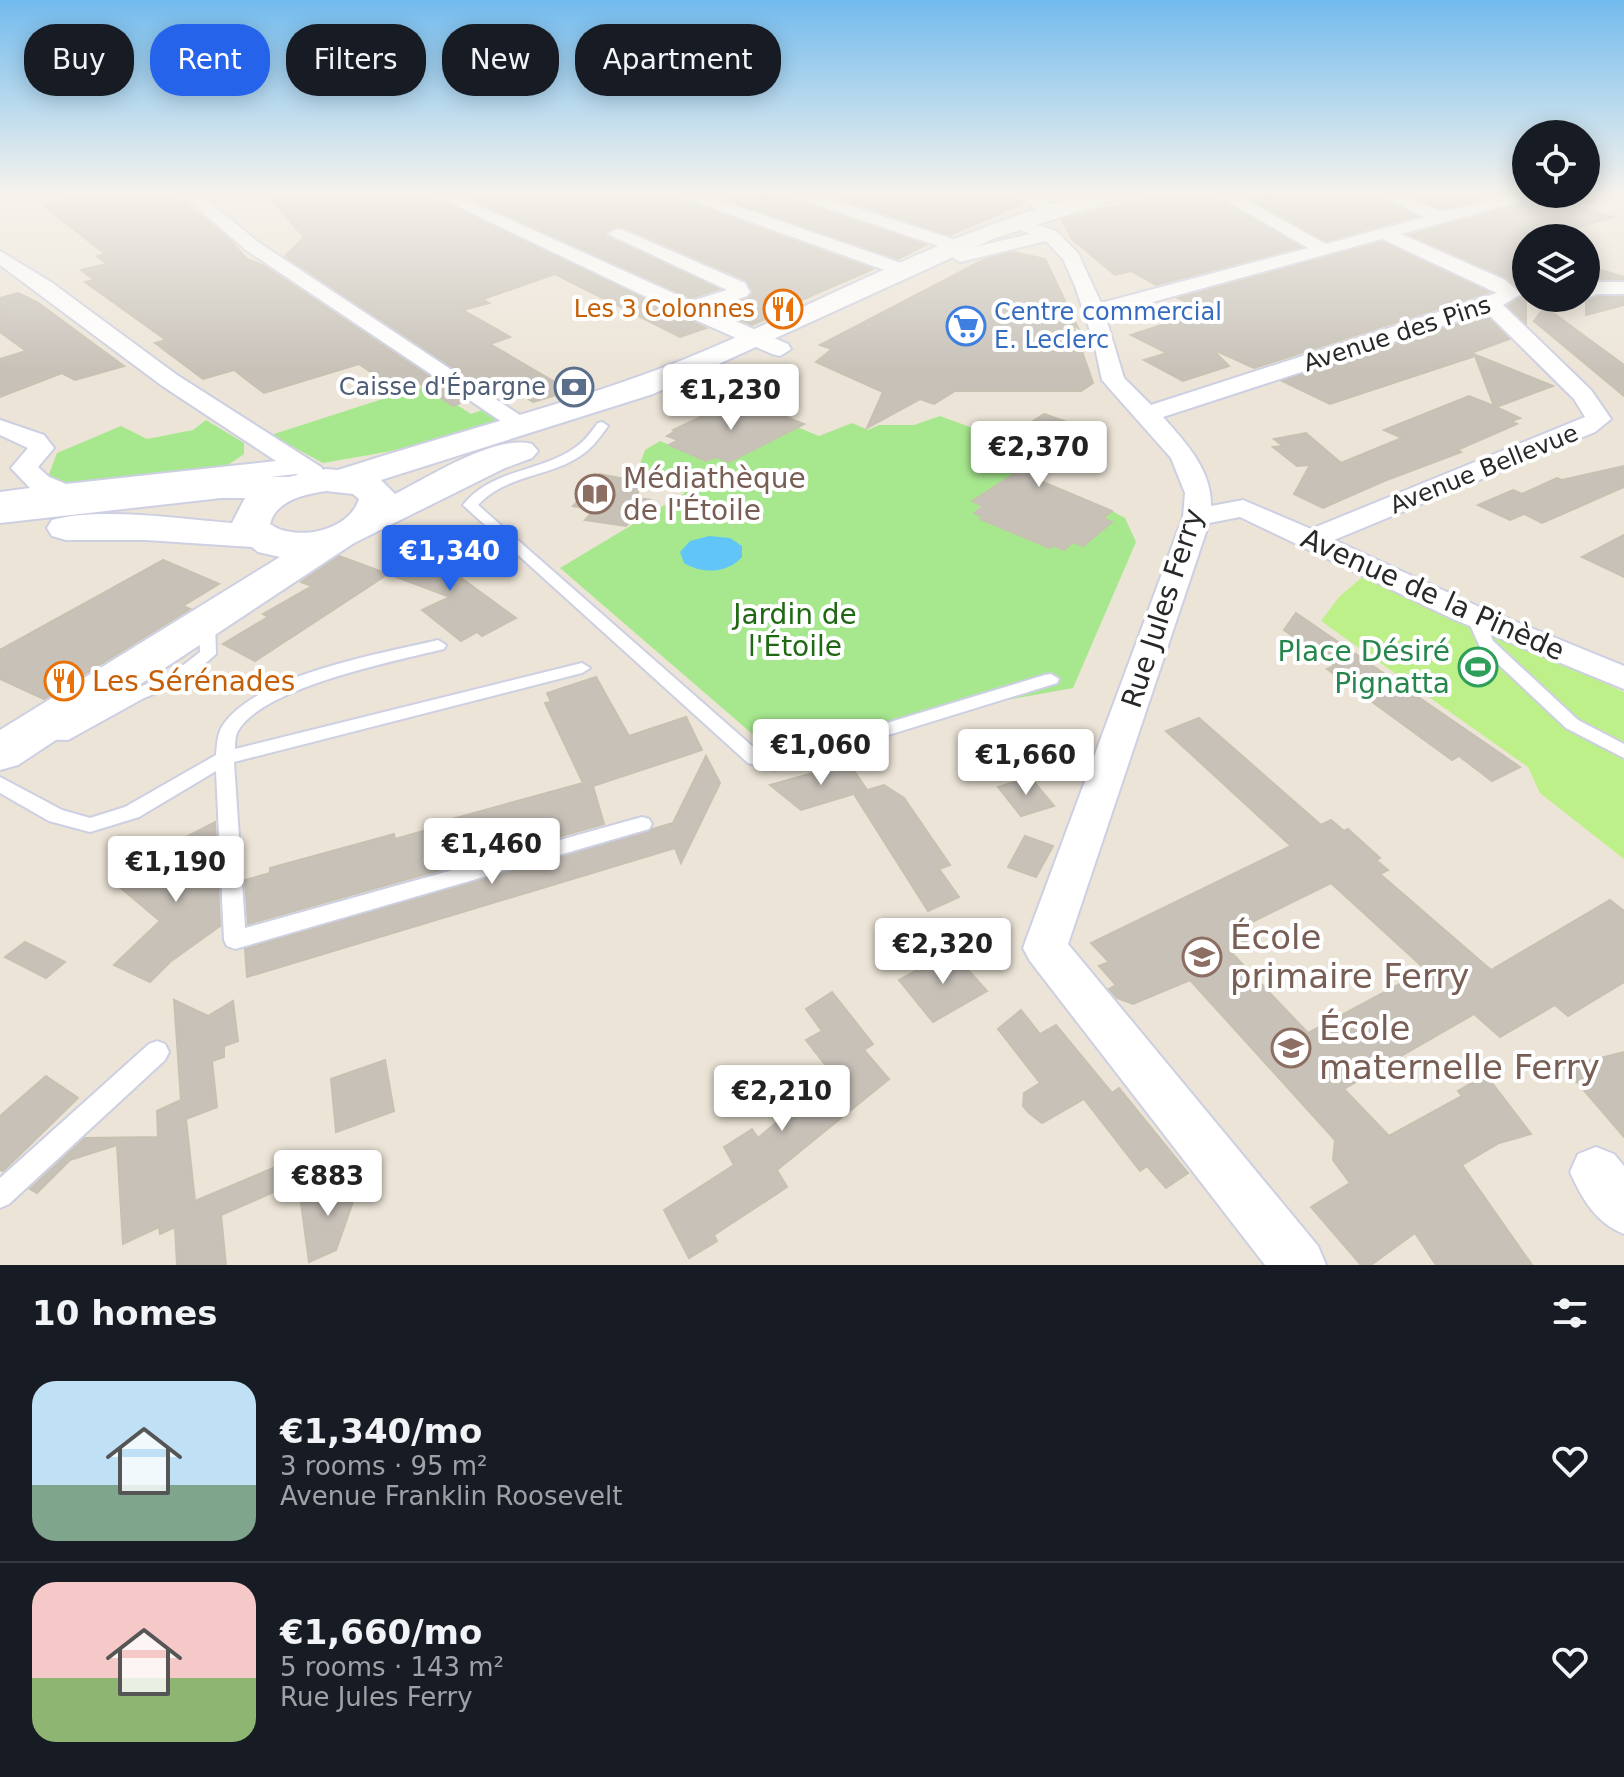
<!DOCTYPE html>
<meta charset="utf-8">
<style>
:root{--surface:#171b24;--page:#242831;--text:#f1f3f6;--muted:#9ea1a6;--line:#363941;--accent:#2563eb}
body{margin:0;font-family:"DejaVu Sans",sans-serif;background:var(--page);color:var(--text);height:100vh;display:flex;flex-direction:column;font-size:30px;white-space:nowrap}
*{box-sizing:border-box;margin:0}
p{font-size:26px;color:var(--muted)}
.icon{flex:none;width:44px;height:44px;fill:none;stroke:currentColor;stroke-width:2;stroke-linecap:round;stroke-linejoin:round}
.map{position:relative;height:1265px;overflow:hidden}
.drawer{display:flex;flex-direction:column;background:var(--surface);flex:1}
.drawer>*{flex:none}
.hud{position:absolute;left:24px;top:24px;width:800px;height:72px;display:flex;gap:16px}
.tools{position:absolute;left:1512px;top:120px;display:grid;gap:16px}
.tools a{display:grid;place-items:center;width:88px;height:88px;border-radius:50%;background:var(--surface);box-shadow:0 4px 20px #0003;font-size:40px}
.price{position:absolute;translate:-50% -68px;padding:0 18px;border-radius:8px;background:#fff;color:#222;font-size:26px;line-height:52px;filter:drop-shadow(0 2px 4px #0008)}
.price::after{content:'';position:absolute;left:50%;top:48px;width:24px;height:18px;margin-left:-12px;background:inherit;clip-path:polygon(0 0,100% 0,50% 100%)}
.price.selected{background:var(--accent);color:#fff}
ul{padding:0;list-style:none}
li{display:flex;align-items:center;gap:24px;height:200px;padding:0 32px}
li+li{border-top:2px solid var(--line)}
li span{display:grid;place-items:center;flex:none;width:224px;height:160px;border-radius:24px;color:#555}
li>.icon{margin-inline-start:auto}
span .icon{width:96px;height:96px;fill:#fffc;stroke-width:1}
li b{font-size:34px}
h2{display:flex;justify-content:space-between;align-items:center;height:96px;padding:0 32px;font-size:34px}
.pill{padding:0 28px;border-radius:32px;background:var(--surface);box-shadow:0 4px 20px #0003;font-size:28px;line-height:72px}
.pill.selected{background:var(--accent);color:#fff}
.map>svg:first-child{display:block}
.green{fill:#a7e88f}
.pitch{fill:#bdf089}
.water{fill:#61c5f8}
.building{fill:#c7c1b8;stroke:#c7c1b1;stroke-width:2;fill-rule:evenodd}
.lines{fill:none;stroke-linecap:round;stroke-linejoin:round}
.lane-casing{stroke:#cdcfe2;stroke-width:4}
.street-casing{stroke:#cdcfe2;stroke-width:4}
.secondary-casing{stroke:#cdcfe2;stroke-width:4}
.lane{fill:#fff;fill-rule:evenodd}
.street{fill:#fff;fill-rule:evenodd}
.secondary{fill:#fff;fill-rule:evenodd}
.labels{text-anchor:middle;stroke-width:8;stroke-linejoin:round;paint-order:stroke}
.far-food-label{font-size:24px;fill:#c56008;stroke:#fff;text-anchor:end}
.far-shop-label{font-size:24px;fill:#366cbe;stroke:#fff;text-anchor:start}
.far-street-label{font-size:24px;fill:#282828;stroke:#fff}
.far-service-label{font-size:24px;fill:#4e5e75;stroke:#fff;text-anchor:end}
.education-label{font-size:28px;fill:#785e54;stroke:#fff;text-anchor:start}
.street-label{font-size:28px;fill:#282828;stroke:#fff}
.park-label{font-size:28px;fill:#1f6913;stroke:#fff}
.leisure-label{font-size:28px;fill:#27864d;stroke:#fff;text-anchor:end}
.food-label{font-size:28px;fill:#c56008;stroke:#fff;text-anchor:start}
.near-education-label{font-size:34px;fill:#785e54;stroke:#fff;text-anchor:start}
</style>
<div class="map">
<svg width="1624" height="1265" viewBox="0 0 1624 1265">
<rect width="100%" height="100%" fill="#ece4d7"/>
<!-- green -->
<g class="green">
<path d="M429,384l9,12 15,10 4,-1 14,9 17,-6 12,12 -108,31 -69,12 -52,-28z"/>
<path d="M940,416l38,14 8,-3 27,12 -23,10 4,2 -13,9 42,17 -9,7 -11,-4c-11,8 -17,23 -29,32l9,5 -2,2 69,28 3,-2 11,5 9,-8 10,4 28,-24 -8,-4 9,-7 13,7 11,24 -63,146 -309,56 -204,-176 125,-75 -24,-10 -21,-19 5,-14 15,-9 16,7 4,-1 26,14 10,-4 13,5 66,-36 24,10 33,-13 16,7 11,-5h35z"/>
<path d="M206,420l38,23v11l-19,13 -150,17 -22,-4 -4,-6 8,-21 64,-27 26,13 46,-9z"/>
</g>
<!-- pitch -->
<path class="pitch" d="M1367,573l257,119v167l-84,-66 -12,-26 -207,-146 18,-24z"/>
<!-- water -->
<path class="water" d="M709,536l21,2 12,8v11c-15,17 -40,17 -58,6l-4,-11 10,-11z"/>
<!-- building -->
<g class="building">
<path d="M81,195h94l54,44 18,20 17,7 202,135 -13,5 -39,-26 -22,7 -33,-23 -95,29 -30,-23 -31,9 -48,-36 11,-3 -81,-58 9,-2 -13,-10 26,-6 -10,-8 8,-2 -62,-49z"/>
<path d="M267,195h164l275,133 -26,9 -125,-63 -72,25 6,4 -26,7 47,27 -20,7 80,47 -37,11 -24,-16 -18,7 -206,-137 19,-19z"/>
<path d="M462,195h217l4,6 190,68 -83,36 5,2 -43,18 -36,-16 33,-11 4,-7 -7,-11 -122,-53 -8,-1 -11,7 2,4 112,52 -28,9z"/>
<path d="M714,195h77l4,6 131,44 -28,14z"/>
<path d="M827,195h189l8,8 -74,32z"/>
<path d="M1157,195h57l86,52 -144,38 -25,-14 -16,4 -43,-36 -10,-19z"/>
<path d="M1243,195h133l40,21 -90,25z"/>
<path d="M1409,195h89l-55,14z"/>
<path d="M1538,195h54l1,6 -17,5 37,11 -41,12 6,2 -23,7h-29v85l-18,-17 16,-12 -17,-16 -97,-43 124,-34z"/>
<path d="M1382,242l107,50 -235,76 -42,-19 17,17 -46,15 -39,-21 23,-7 -36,-18 75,-24 -28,-13z"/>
<path d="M1012,252l33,7 33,69 -5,-3 20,58 -12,8h-126l-21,13 -14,-5 -53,29 16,-36 -67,-30 16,-13 -12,-4 163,-85z"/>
<path d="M1586,265l38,12v2l-38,2z"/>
<path d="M18,293l19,9 87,64 -49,14 -13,-7 -62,24v-38l26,-8 -26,-19v-34z"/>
<path d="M1598,297h26v8l-38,10v-14z"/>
<path d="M1545,307l79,58v31l-90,-75z"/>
<path d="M1485,315l24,24 -38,14 82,33 -57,21 24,11 -9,3 6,3 -60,26 4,2 -77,29 -61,27 -29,-14 16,-29 -13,1 -24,-19 10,-1 -9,-7 32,-6 35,30 61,-25 -18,-8 85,-34 25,10 -19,-50 -145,48 -48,-23z"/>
<path d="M732,402l12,5 8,-4 52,21 -75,38 -13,-5 -10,4 -37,-16 9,-5 -11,-4 8,-5 -2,-1z"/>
<path d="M1044,414l43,15 -10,7 3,1 -4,3 5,2 -50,35 81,34 -9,7 9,4 -29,24 -10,-4 -9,8 -11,-5 -3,3 -70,-29 3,-2 -9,-4 9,-7 -11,-5 42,-27 -33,-14 13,-9 -5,-2z"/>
<path d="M1624,466v21l-82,36 -18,-9 -14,6 -32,-15 35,-15 9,4 35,-16 5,2z"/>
<path d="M599,474l47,9 -12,14 16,3 -24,26 -41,-6 9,-10 -21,-4 7,-8 -3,-1z"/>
<path d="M1624,535v42l-42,-20z"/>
<path d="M428,540l27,9 -17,12 78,57 -34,18 -5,-4 -16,9 -39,-31 28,-13 -67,-25z"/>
<path d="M339,556l49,18 -133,87 -32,-17 45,-27 -5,-3 49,-28 -11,-4z"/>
<path d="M163,560l56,24 -36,22 7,3 -146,90 -44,-20v-29z"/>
<path d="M1296,613l224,154 -28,14 -33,-25 -7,4 -125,-91 7,-3 -50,-36z"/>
<path d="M596,677l33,59 57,-19 16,33 -109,36 11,38 -356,100 -3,-44 25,-7v-5l124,-34 1,5 50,-14v-4l138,-38 -38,-80 6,-1 -4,-9z"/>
<path d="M1199,718l122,107 10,-5 13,11 4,-2 32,29 -4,2 12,10 -8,4 111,96 119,-70 14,11v71l-56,34 -13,-11 -55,32 -26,-23 -130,75 45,47 73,-40 -4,-5 15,-9 16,-3 42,55 -32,9 -37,22 70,100h-96l-21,-32 -44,32h-10l-50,-58 39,-24 -17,-23 2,-20 -145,-160 -57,24 -16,-6 -8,-9 7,-4 -17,-19 10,-4 -18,-19 200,-97 -125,-115zM1331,883l95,87 -118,63 -79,-83 24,-12 -11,-11z"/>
<path d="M706,756l14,27 -39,80 -6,-15 -428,129 -2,-28 428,-126z"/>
<path d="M849,763l18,27 -66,20 -31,-25z"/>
<path d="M1030,777l24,29 -33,10 -23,-29z"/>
<path d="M884,785l20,13 46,67 -11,4 20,28 -31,14 -74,-117z"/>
<path d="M215,822l5,104 -50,36 -20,20 -36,-17 46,-44 -39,-33 66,-44 -1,-7z"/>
<path d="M1025,836l28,10 -17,31 -28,-10z"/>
<path d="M25,942l40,20 -19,16 -41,-21z"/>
<path d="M951,951l36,40 -54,31 -34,-42z"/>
<path d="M832,992l41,52 -9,6 25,29 -112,91 10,17 -73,48 3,6 -28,17 -25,-48 70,-45 -10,-18 28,-18 6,9 75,-63 -27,-35 16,-9 -16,-22z"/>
<path d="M174,1000l34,16 25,-15 5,40 -14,5v11l-12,4 5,46 -31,12 9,82 90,-38 3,23 -67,29 5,50h-49l-2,-38 -15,7 -1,-7 -36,17 -6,-99 -47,15 -33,33 -7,-4 55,-51 73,-1 -1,-26 24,-11z"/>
<path d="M1021,1010l19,24 16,-9 56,68 7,-5 69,85 -22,15 -19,-22 -7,5 -56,-72 -42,24 -13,-10 -6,-7 1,-13 16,-10 -42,-54z"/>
<path d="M1624,1052v85l-60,-70z"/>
<path d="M385,1060l9,51 -58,21 -5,-53z"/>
<path d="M46,1076l32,22 -75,73 -3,-1v-54z"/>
<path d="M362,1176l-26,74 -27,12 -8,-59z"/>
</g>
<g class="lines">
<!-- lane casing -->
<g class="lane-casing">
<g id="lane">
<path d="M1064,195h15l-42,10 -4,-2z"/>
<path d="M682,365h8l106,45 -2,3h-8l-104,-44z"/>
<path d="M602,422l6,4c-6,8 -12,17 -20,24 -32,28 -80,22 -110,55l282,248 15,4 270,-82 6,-1 8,5 -2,4 -282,87 -27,-7 -285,-258c30,-37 77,-32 113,-58 9,-6 15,-15 22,-24z"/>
<path d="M1474,611l8,5 11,25 85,79 46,24v14l-58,-30 -86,-81 -14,-31z"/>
<path d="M207,616l8,5 1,33 -32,28 -40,16 -76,42 -31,-1 -3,-4 3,-4 22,-1 73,-40 40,-16 28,-22 -1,-31z"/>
<path d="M438,640l8,5 -2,4c-49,12 -181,38 -206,82 -3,5 -3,13 -3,18l347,-86 8,5 -8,5 -348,89 11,166 397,-111 7,2 3,5 -3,5 -414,120 -8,-3 -3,-6 -8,-169 -77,46 -49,15 -41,-11 -49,-28v-16l62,33 28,8 35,-11 91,-52c1,-10 1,-21 7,-30 35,-51 157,-71 215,-85z"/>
<path d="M157,1041l8,3 4,8 -4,8 -156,144 -9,4v-30l149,-134z"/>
</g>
</g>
<!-- street casing -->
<g class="street-casing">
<g id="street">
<path d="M183,195h18l57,47 277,183 -3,5h-18l-268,-180z"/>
<path d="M434,195h21l236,106 36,-11 -119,-56 9,-5 6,1 122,53 5,9 -3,4 -39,13 80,35 3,5 -11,7 -8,-2 -92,-41z"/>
<path d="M682,195h23l202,70 2,4 -2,4h-14l-209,-75z"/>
<path d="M794,195h24l141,46 3,4 -3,4h-12l-151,-51z"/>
<path d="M1019,195h18l20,16 -2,4h-12z"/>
<path d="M1217,195h20l89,49 99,-27 -46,-22h22l42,17 66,-17h26l-2,3 -132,36 104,46 16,14 -18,11 88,85 20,29 -16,13 -261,108 141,65 149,61v23l-171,-70 -213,-102 -31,6 -141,421 250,302 8,19h-61l-235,-304 -7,-13 160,-431 2,-24 -14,-35 -69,-78 -8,-37 -19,-57 -12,-27 -17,-18 -86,21 -9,-6 2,-4 77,-18 -25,-11 9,-5 6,1 36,12 22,22 23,50 207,-55zM1382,239l115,54 -346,112 -27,-27 -19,-63zM1486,312l88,87 11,18 -274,112 -68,-29 -32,6c1,-36 -26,-64 -48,-89z"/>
<path d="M0,251l51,31 126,93 144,92 4,6 -4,6 -9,2 -16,-7 -296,34v-16l30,-4 -19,-20 17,-20 -28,-13v-15l44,15 10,13 -16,19 11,10 17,7 210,-23 -115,-76 -161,-120z"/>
<path d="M1594,282h30v12h-26l-12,4v-14z"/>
<path d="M1596,1147l18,7 10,12v68c-28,-11 -42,-35 -54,-62l8,-18z"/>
</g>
</g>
<!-- secondary casing -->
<g class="secondary-casing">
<path id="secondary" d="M1082,195h36l-3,5 -120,38 -342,156 -272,86 14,14c34,-17 100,-60 137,-50l6,7 -6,7 -27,10 -151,75 -336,222 -18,5v-40l280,-173 -22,-5 -6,-5 -106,-7h-80l-14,-4 -5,-8 5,-8c50,-13 127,-1 180,3l13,-25h-24l-221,25v-22l221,-25 67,1 38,-8 12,1c116,-38 234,-66 347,-111 133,-54 257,-126 397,-164zM326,491l27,3 6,5c-10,33 -64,43 -89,25 6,-24 35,-30 56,-33z"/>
</g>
<!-- lane -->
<use href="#lane" class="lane"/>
<!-- street -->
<use href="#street" class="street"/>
<!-- secondary -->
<use href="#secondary" class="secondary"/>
</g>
<!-- sky -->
<linearGradient id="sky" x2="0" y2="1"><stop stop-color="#72bbee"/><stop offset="0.52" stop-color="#f6f3ed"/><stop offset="1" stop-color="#f6f3ed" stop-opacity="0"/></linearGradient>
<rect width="1624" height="372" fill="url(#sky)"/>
<!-- icons -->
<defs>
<g id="restaurant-ring" transform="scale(2)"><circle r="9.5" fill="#fff" stroke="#e8710a" stroke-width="1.5"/><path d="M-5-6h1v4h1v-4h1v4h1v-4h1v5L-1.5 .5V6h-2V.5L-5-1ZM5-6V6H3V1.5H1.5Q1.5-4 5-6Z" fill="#e8710a"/></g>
<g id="supermarket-ring" transform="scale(2)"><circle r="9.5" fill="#fff" stroke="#3f7fe0" stroke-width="1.5"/><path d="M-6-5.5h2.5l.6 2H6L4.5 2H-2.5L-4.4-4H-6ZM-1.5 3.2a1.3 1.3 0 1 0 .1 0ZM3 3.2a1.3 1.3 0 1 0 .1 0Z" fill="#3f7fe0"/></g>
<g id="bank-ring" transform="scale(2)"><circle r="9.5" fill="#fff" stroke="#5c6f8a" stroke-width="1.5"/><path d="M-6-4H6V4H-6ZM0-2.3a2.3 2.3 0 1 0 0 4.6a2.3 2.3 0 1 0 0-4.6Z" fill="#5c6f8a"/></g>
<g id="library-ring" transform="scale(2)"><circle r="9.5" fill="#fff" stroke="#8d6e63" stroke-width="1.5"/><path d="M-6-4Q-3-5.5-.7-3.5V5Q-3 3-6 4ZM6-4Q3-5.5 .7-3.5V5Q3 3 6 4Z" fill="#8d6e63"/></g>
<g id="stadium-ring" transform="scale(2)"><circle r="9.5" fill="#fff" stroke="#2e9e5b" stroke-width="1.5"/><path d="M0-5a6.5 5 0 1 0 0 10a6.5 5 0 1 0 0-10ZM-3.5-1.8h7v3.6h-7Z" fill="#2e9e5b"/></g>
<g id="school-ring" transform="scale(2)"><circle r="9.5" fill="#fff" stroke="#8d6e63" stroke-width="1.5"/><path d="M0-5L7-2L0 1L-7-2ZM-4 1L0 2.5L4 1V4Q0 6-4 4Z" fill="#8d6e63"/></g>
</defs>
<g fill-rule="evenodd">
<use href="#restaurant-ring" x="783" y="309"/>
<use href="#supermarket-ring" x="966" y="326"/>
<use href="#bank-ring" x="574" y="387"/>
<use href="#library-ring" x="595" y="494"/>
<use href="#stadium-ring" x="1478" y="667"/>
<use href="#restaurant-ring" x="64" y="681"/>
<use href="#school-ring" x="1202" y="957"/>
<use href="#school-ring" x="1291" y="1048"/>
</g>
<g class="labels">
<!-- far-food labels -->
<g class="far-food-label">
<text x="755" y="317">Les 3 Colonnes</text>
</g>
<!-- far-shop labels -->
<g class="far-shop-label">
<text x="994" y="320">Centre commercial<tspan x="994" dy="28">E. Leclerc</tspan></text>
</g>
<!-- far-street labels -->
<g class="far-street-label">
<text transform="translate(1397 334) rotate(-18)" y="8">Avenue des Pins</text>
<text transform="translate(1484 469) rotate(-22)" y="8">Avenue Bellevue</text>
</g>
<!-- far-service labels -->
<g class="far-service-label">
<text x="546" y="395">Caisse d'Épargne</text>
</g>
<!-- education labels -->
<g class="education-label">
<text x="623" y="488">Médiathèque<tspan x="623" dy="32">de l'Étoile</tspan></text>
</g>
<!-- street labels -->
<g class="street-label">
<text transform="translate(1433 594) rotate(24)" y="10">Avenue de la Pinède</text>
<text transform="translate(1162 608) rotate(-72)" y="10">Rue Jules Ferry</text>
</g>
<!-- park labels -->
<g class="park-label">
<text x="795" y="624">Jardin de<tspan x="795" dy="32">l'Étoile</tspan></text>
</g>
<!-- leisure labels -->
<g class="leisure-label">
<text x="1450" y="661">Place Désiré<tspan x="1450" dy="32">Pignatta</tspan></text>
</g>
<!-- food labels -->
<g class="food-label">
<text x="92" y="691">Les Sérénades</text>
</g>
<!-- near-education labels -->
<g class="near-education-label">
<text x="1230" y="949">École<tspan x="1230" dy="39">primaire Ferry</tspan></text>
<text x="1319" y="1040">École<tspan x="1319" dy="39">maternelle Ferry</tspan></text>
</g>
</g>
</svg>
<div class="tools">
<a><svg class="icon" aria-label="locate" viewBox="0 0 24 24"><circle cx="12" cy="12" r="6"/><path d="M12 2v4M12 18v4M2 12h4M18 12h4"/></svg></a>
<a><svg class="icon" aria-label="layers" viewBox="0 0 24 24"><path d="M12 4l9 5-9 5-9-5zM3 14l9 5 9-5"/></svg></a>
</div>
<b class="price" style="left:731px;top:432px">€1,230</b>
<b class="price" style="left:1039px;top:489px">€2,370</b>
<b class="price selected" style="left:450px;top:593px">€1,340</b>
<b class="price" style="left:821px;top:787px">€1,060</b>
<b class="price" style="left:1026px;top:797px">€1,660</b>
<b class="price" style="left:492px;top:886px">€1,460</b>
<b class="price" style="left:176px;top:904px">€1,190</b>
<b class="price" style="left:943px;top:986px">€2,320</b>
<b class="price" style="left:782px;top:1133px">€2,210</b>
<b class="price" style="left:328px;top:1218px">€883</b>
<div class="hud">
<a class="pill">Buy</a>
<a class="pill selected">Rent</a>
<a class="pill">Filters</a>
<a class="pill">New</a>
<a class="pill">Apartment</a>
</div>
</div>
<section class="drawer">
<h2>10 homes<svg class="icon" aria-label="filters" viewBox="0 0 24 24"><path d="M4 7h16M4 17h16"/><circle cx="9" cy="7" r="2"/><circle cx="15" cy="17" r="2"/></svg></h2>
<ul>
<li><span style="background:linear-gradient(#bfe0f5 65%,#7fa58c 0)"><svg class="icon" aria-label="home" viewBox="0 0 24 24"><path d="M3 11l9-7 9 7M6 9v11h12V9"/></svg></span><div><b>€1,340/mo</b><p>3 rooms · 95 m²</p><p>Avenue Franklin Roosevelt</p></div><svg class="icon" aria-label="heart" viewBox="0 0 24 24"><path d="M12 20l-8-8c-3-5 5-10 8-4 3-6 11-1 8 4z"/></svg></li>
<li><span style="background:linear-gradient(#f6c9c9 60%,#8fb573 0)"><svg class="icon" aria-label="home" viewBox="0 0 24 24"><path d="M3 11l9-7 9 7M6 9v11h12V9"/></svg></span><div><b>€1,660/mo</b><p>5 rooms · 143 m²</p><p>Rue Jules Ferry</p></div><svg class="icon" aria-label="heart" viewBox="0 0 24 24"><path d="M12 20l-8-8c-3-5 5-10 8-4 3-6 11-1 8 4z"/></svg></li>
</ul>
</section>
